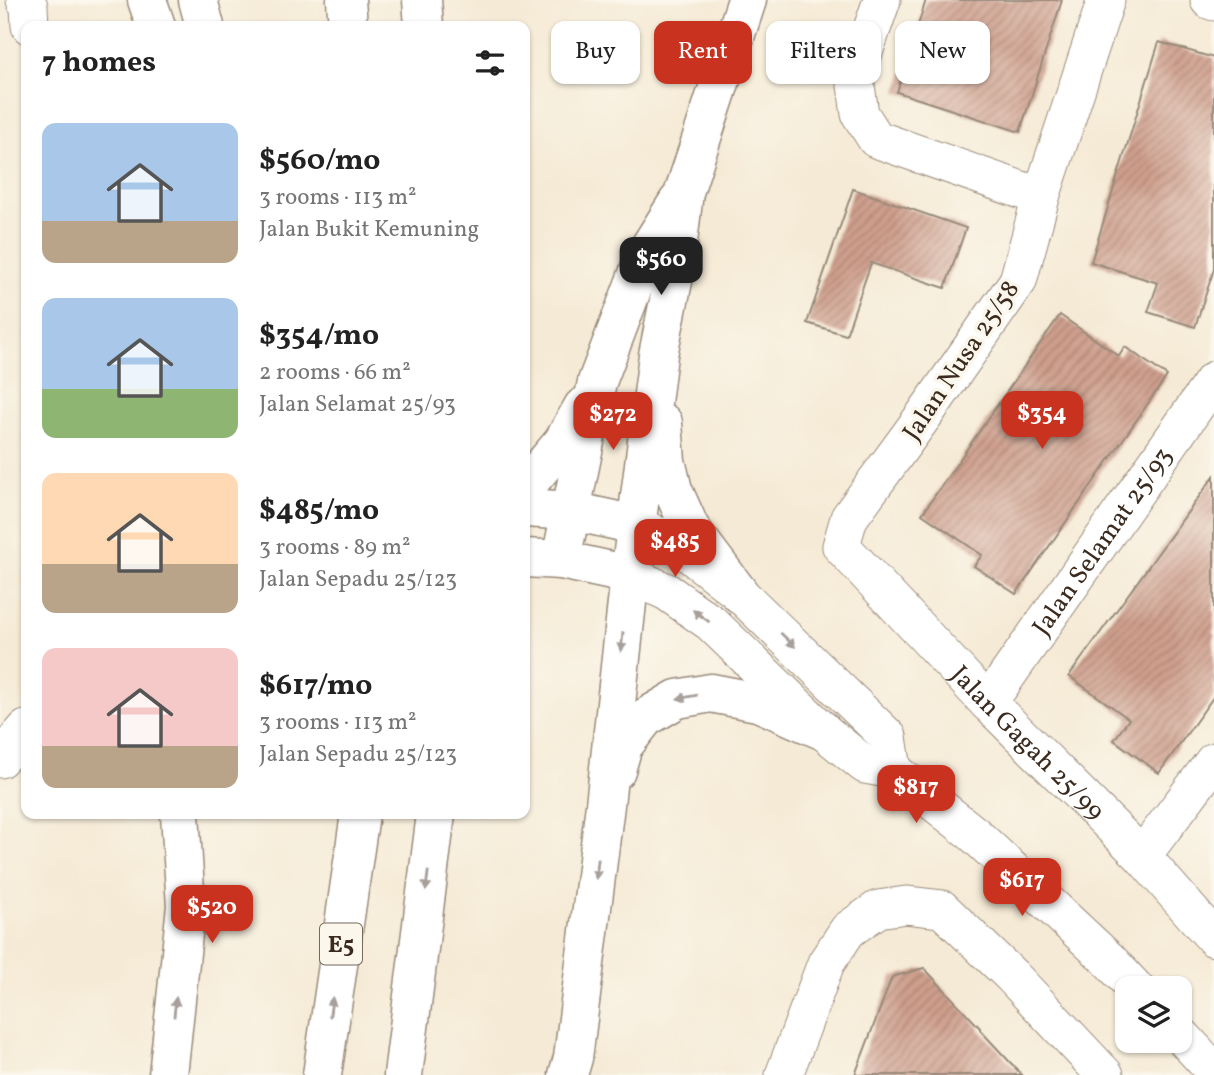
<!DOCTYPE html>
<meta charset="utf-8">
<style>
:root{--surface:#fff;--page:#f6f6f6;--text:#222;--muted:#767676;--accent:#c8321e}
body{margin:0;font-family:Vollkorn,serif;background:var(--page);color:var(--text);height:100vh;display:flex;flex-direction:column;font-size:26px;white-space:nowrap}
*{box-sizing:border-box;margin:0}
p{font-size:23px;color:var(--muted)}
.icon{flex:none;width:38px;height:38px;fill:none;stroke:currentColor;stroke-width:2;stroke-linecap:round;stroke-linejoin:round}
.map{position:relative;flex:1;overflow:hidden}
.sheet{position:absolute;left:21px;top:21px;width:509px;height:798px;display:flex;flex-direction:column;background:var(--surface);border-radius:14px;box-shadow:0 2px 5px #0004}
.sheet>*{flex:none}
.top-card{position:absolute;left:551px;top:21px;width:556px;height:63px;display:flex;gap:14px}
.tools{position:absolute;left:1115px;top:976px;display:grid;gap:14px}
.tools a{display:grid;place-items:center;width:77px;height:77px;border-radius:14px;background:var(--surface);box-shadow:0 2px 5px #0004;font-size:35px}
.price{position:absolute;translate:-50% -60px;padding:0 16px;border-radius:14px;background:var(--accent);color:#fff;font-size:23px;line-height:46px;filter:drop-shadow(0 2px 4px #0008)}
.price::after{content:'';position:absolute;left:50%;top:42px;width:21px;height:16px;margin-left:-10px;background:inherit;clip-path:polygon(0 0,100% 0,50% 100%)}
.price.active{background:#222;color:#fff}
ul{padding:0;list-style:none}
li{display:flex;align-items:center;gap:21px;height:175px;padding:0 21px}
li span{display:grid;place-items:center;flex:none;width:196px;height:140px;border-radius:14px;color:#555}
li>.icon{margin-inline-start:auto}
span .icon{width:84px;height:84px;fill:#fffc;stroke-width:1}
li b{font-size:30px}
h2{display:flex;justify-content:space-between;align-items:center;height:84px;padding:0 21px;font-size:30px}
.tag{padding:0 24px;border-radius:14px;background:var(--surface);box-shadow:0 2px 5px #0004;font-size:24px;line-height:63px}
.tag.active{background:var(--accent);color:#fff}
.map>svg:first-child{display:block}
.building{fill:url(#building-hatch)}
.lines{fill:none;stroke-linecap:round;stroke-linejoin:round}
.minor-casing{stroke:#988a7a;stroke-width:39}
.major-casing{stroke:#988a7a;stroke-width:41}
.highway-casing{stroke:#988a7a;stroke-width:41}
.minor{stroke:#fff;stroke-width:37}
.major{stroke:#fff;stroke-width:38}
.highway{stroke:#fff;stroke-width:38}
.oneway{fill:#a79f9a}
.labels{text-anchor:middle;stroke-width:7;stroke-linejoin:round;paint-order:stroke}
.shield{fill:#fbf7ec;stroke:#75685c;stroke-width:2}
.shield-label{font-size:24px;font-weight:bold;fill:#3b2a1e}
.street-label{font-size:26px;fill:#3b2a1e;stroke:#fbf7ec}
</style>
<div class="map">
<svg width="1214" height="1075" viewBox="0 0 1214 1075">
<defs>
<pattern id="building-hatch" width="6" height="6" patternUnits="userSpaceOnUse" patternTransform="scale(1.75)"><rect width="6" height="6" fill="#cf9f8d"/><path d="M-1 1l2-2M0 6l6-6M5 7l2-2" fill="none" stroke="#a98273"/></pattern>
</defs>
<rect width="100%" height="100%" fill="#fbf7ec"/>
<filter id="ink" filterUnits="userSpaceOnUse"><feTurbulence type="fractalNoise" baseFrequency=".0143" numOctaves="2"/><feDisplacementMap in="SourceGraphic" scale="14" xChannelSelector="R" yChannelSelector="G"/><feConvolveMatrix kernelMatrix="1 2 1 2 8 2 1 2 1" color-interpolation-filters="sRGB"/></filter>
<filter id="wash" filterUnits="userSpaceOnUse"><feTurbulence type="fractalNoise" baseFrequency=".00686" numOctaves="4" result="noise"/><feDisplacementMap in="SourceGraphic" scale="28" xChannelSelector="R" yChannelSelector="G"/><feGaussianBlur stdDeviation="1.57" result="paint"/><feColorMatrix in="noise" values="0 0 0 0 0 0 0 0 0 0 0 0 0 0 0 0 0 1.4 0 .05"/><feComposite in="paint" operator="in"/></filter>
<g filter="url(#wash)">
<rect width="100%" height="100%" fill="#f5ead5"/>
<g id="blocks">
<!-- building -->
<g class="building">
<path d="M926,0h136l-42,132 -123,-40z"/>
<path d="M1159,42l55,16v211l-19,58 -47,-15 10,-29 -67,-21z"/>
<path d="M853,189l113,39 -21,60 -74,-25 -25,72 -39,-12z"/>
<path d="M1060,315l59,41 6,-9 42,29 -151,218 -42,-28 8,-11 -60,-41z"/>
<path d="M1214,476v220l-55,77 -45,-33 15,-21 -60,-43z"/>
<path d="M924,968l56,60v2l42,45h-167l37,-98z"/>
</g>
</g>
</g>
<g filter="url(#ink)">
<use href="#blocks" fill-opacity="0" stroke="#988a7a" stroke-width="2"/>
<g class="lines">
<!-- minor casing -->
<g class="minor-casing">
<g id="minor">
<path d="M25,0l4,6 1,20"/>
<path d="M882,0l-27,78 5,36 16,25 165,58"/>
<path id="s1" d="M1106,0l-65,197 -23,84 -93,133 -76,104 -8,28 147,157 154,153 72,82"/>
<path d="M1209,0l5,2"/>
<path d="M636,525l42,20 61,48 149,144 5,33"/>
<path d="M630,575l37,17 44,31 111,107 43,35 28,5 82,65 134,125 27,29"/>
<path id="s2" d="M988,703l226,-323"/>
<path d="M0,759l26,-30"/>
<path d="M1142,856l72,-95"/>
<path d="M1180,1034l34,37"/>
<path d="M784,1075l42,-112 22,-33 30,-21 28,-4 36,4 70,67 93,99"/>
</g>
</g>
<!-- major casing -->
<g class="major-casing">
<g id="major">
<path d="M147,0l9,26"/>
<path d="M198,0l7,26"/>
<path d="M663,423l3,38 7,29 17,38 49,65"/>
<path d="M525,487l38,-45 20,-35"/>
<path d="M525,508l47,3 64,14"/>
<path d="M525,558l36,2 69,15 28,-220 16,-79 10,-84 63,-192"/>
<path d="M561,560l36,-178 49,-129 32,-51"/>
<path d="M168,1075l18,-169 -6,-92"/>
</g>
</g>
<!-- highway casing -->
<g class="highway-casing">
<g id="highway">
<path d="M346,0l2,26"/>
<path d="M422,0l2,26"/>
<path d="M616,770l7,-24 22,-28 32,-19 34,-6 47,9 64,28"/>
<path d="M322,1075l38,-261"/>
<path d="M403,1075l33,-261"/>
<path d="M568,1075l5,-17 32,-253 25,-230"/>
</g>
</g>
<!-- minor -->
<use href="#minor" class="minor"/>
<!-- major -->
<use href="#major" class="major"/>
<!-- highway -->
<use href="#highway" class="highway"/>
</g>
<!-- one-way arrows -->
<defs><path id="oneway-solid" d="M-6-.8H1V-3.2L6.5 0L1 3.2V.8H-6Z" transform="scale(1.75)"/></defs>
<g class="oneway">
<use href="#oneway-solid" transform="translate(701 616) rotate(-144)"/>
<use href="#oneway-solid" transform="translate(788 640) rotate(44)"/>
<use href="#oneway-solid" transform="translate(622 642) rotate(96)"/>
<use href="#oneway-solid" transform="translate(687 697) rotate(170)"/>
<use href="#oneway-solid" transform="translate(597 869) rotate(97)"/>
<use href="#oneway-solid" transform="translate(427 881) rotate(97)"/>
<use href="#oneway-solid" transform="translate(175 1007) rotate(-84)"/>
<use href="#oneway-solid" transform="translate(331 1007) rotate(-82)"/>
</g>
</g>
<g class="labels">
<!-- shield labels -->
<rect class="shield" x="320" y="923.5" width="42" height="41" rx="5"/>
<g class="shield-label">
<text x="341" y="952">E5</text>
</g>
<!-- street labels -->
<g class="street-label">
<text transform="translate(960 360) rotate(-56)" y="9">Jalan Nusa 25/58</text>
<text dy="9" stroke="none"><textPath href="#s2" startOffset="198">Jalan Selamat 25/93</textPath></text>
<text dy="9" stroke="none"><textPath href="#s1" startOffset="886">Jalan Gagah 25/99</textPath></text>
</g>
</g>
</svg>
<div class="tools">
<a><svg class="icon" aria-label="layers" viewBox="0 0 24 24"><path d="M12 4l9 5-9 5-9-5zM3 14l9 5 9-5"/></svg></a>
</div>
<b class="price active" style="left:661px;top:297px">$560</b>
<b class="price" style="left:1042px;top:451px">$354</b>
<b class="price" style="left:613px;top:452px">$272</b>
<b class="price" style="left:675px;top:579px">$485</b>
<b class="price" style="left:916px;top:825px">$817</b>
<b class="price" style="left:1022px;top:918px">$617</b>
<b class="price" style="left:212px;top:945px">$520</b>
<div class="top-card">
<a class="tag">Buy</a>
<a class="tag active">Rent</a>
<a class="tag">Filters</a>
<a class="tag">New</a>
</div>
<section class="sheet">
<h2>7 homes<svg class="icon" aria-label="filters" viewBox="0 0 24 24"><path d="M4 7h16M4 17h16"/><circle cx="9" cy="7" r="2"/><circle cx="15" cy="17" r="2"/></svg></h2>
<ul>
<li><span style="background:linear-gradient(#a9c7e8 70%,#b9a48a 0)"><svg class="icon" aria-label="home" viewBox="0 0 24 24"><path d="M3 11l9-7 9 7M6 9v11h12V9"/></svg></span><div><b>$560/mo</b><p>3 rooms · 113 m²</p><p>Jalan Bukit Kemuning</p></div></li>
<li><span style="background:linear-gradient(#a9c7e8 65%,#8fb573 0)"><svg class="icon" aria-label="home" viewBox="0 0 24 24"><path d="M3 11l9-7 9 7M6 9v11h12V9"/></svg></span><div><b>$354/mo</b><p>2 rooms · 66 m²</p><p>Jalan Selamat 25/93</p></div></li>
<li><span style="background:linear-gradient(#ffd9b3 65%,#b9a48a 0)"><svg class="icon" aria-label="home" viewBox="0 0 24 24"><path d="M3 11l9-7 9 7M6 9v11h12V9"/></svg></span><div><b>$485/mo</b><p>3 rooms · 89 m²</p><p>Jalan Sepadu 25/123</p></div></li>
<li><span style="background:linear-gradient(#f6c9c9 70%,#b9a48a 0)"><svg class="icon" aria-label="home" viewBox="0 0 24 24"><path d="M3 11l9-7 9 7M6 9v11h12V9"/></svg></span><div><b>$617/mo</b><p>3 rooms · 113 m²</p><p>Jalan Sepadu 25/123</p></div></li>
</ul>
</section>
</div>
